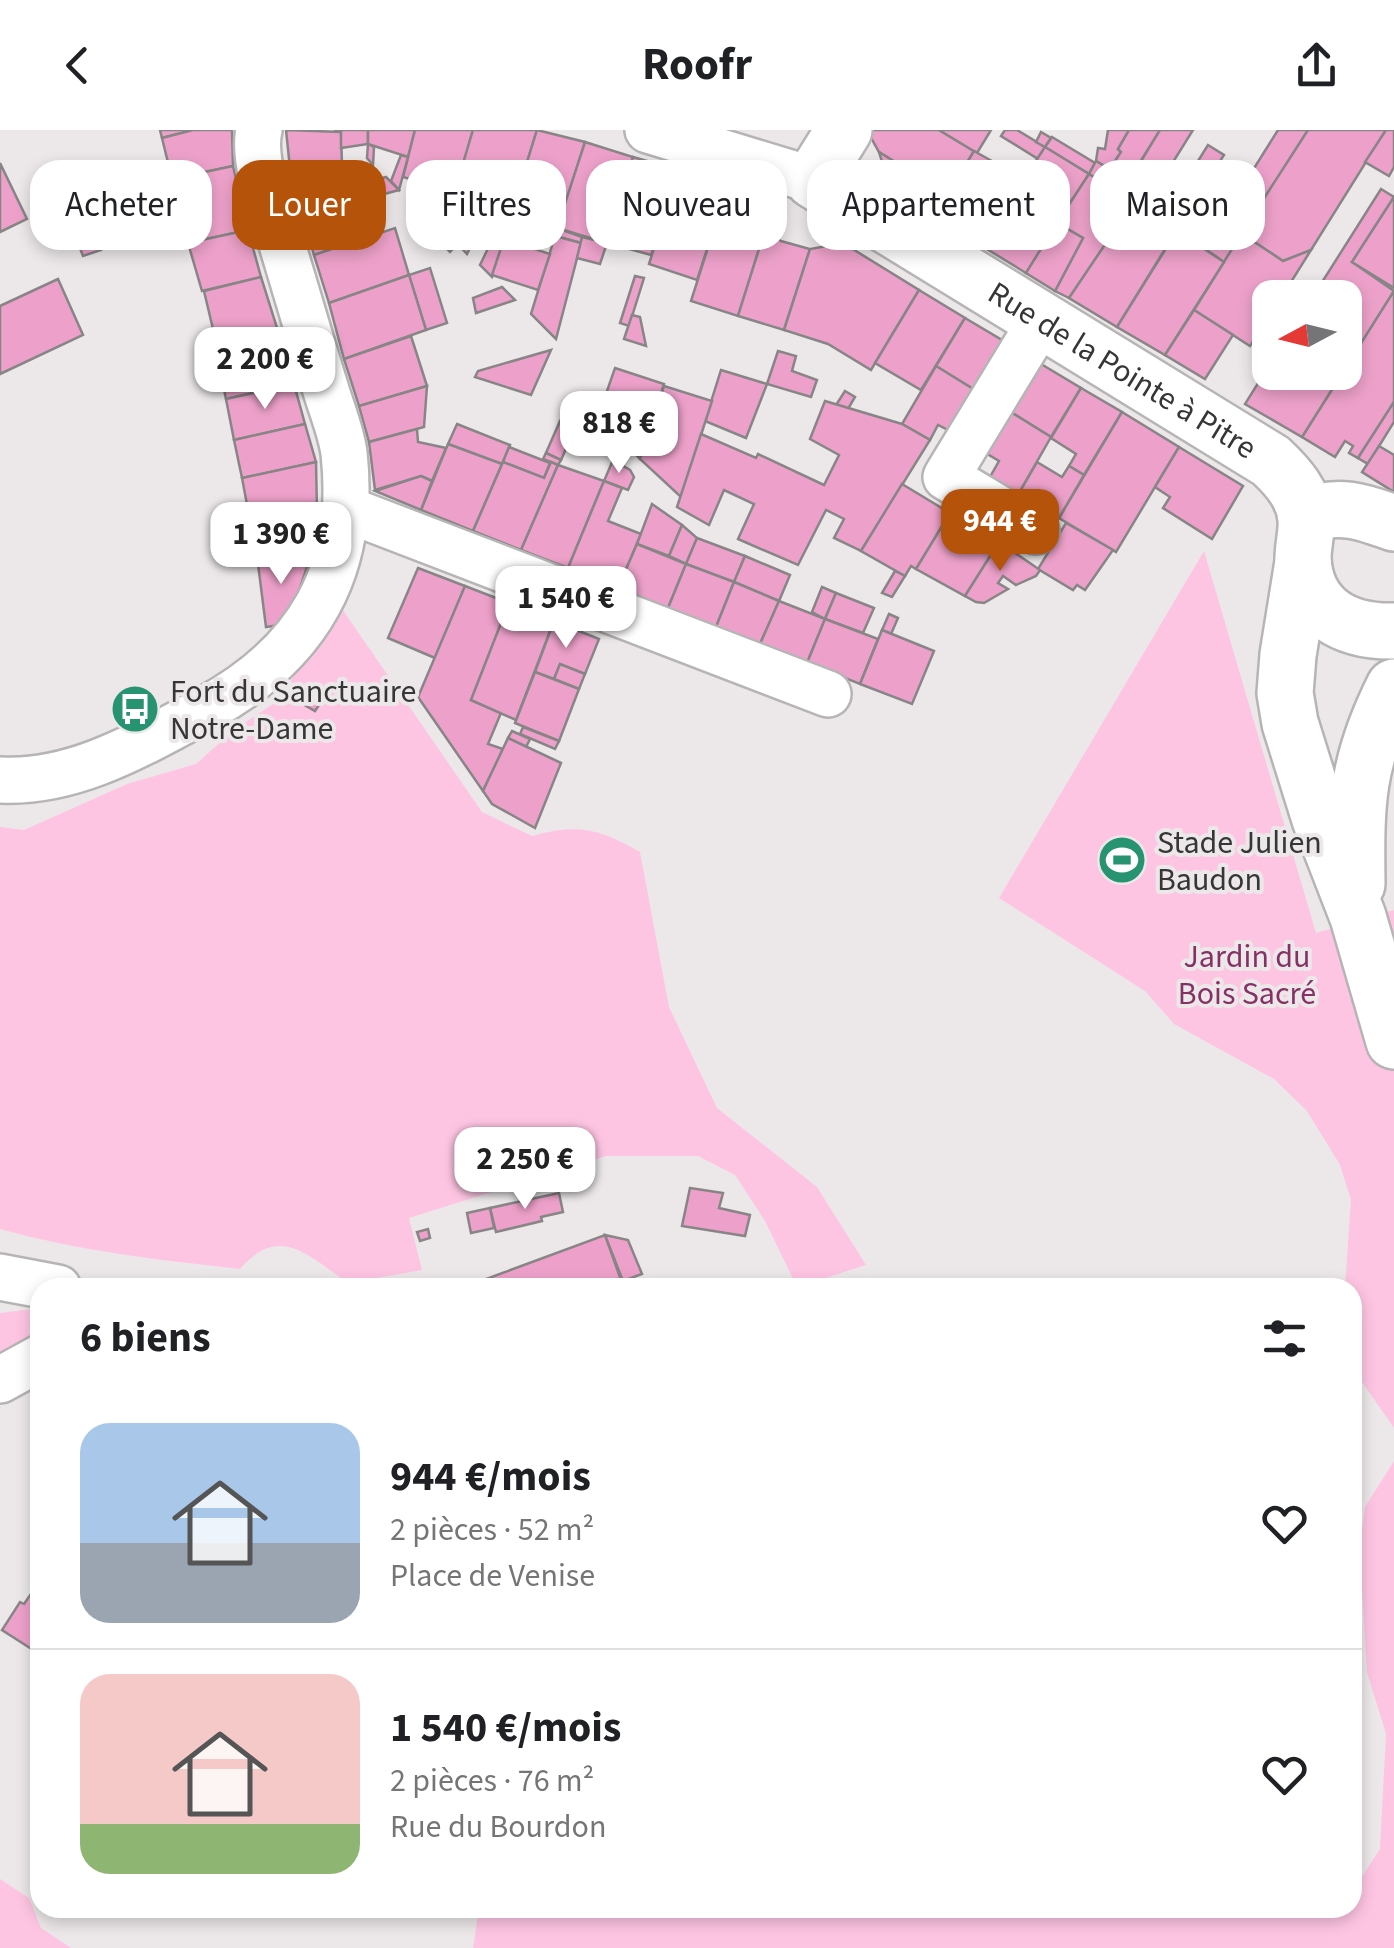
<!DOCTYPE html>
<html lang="fr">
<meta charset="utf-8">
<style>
:root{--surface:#fff;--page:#f6f6f6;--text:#202124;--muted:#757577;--line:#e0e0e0;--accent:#b45309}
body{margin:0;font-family:"Source Sans 3",sans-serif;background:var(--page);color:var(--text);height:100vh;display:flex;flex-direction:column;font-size:38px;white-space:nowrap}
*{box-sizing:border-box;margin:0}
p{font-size:32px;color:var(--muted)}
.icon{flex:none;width:55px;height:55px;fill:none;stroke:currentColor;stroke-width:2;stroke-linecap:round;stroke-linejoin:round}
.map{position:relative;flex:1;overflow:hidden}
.drawer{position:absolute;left:30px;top:1148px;width:1332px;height:640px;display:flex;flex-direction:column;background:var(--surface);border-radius:30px;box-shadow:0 5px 15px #0003}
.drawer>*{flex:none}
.guide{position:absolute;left:30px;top:30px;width:1335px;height:90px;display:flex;gap:20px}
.needle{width:65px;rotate:263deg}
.tools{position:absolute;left:1252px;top:150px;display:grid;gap:20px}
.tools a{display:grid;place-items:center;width:110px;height:110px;border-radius:20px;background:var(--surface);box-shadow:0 5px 15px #0003;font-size:50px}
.price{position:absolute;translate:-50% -85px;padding:0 22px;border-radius:20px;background:#fff;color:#222;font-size:32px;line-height:65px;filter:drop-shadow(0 2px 5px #0008)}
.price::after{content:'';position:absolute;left:50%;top:60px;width:30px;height:22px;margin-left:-15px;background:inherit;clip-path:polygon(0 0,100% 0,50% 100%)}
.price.active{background:var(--accent);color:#fff}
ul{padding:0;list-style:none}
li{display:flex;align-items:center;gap:30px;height:250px;padding:0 50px}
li+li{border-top:2px solid var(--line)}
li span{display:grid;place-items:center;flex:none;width:280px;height:200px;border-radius:30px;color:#555}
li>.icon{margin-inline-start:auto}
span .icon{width:120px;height:120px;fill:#fffc;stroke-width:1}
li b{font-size:42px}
h2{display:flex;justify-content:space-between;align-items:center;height:120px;padding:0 50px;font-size:42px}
.chip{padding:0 35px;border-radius:30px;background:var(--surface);box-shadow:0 5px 15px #0003;font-size:35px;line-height:90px}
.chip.active{background:var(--accent);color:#fff}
header{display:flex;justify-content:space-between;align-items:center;height:130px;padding:0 50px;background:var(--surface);font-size:45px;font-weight:700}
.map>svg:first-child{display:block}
.green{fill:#fec5e3}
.building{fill:#eda1ca;stroke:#888586;stroke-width:2.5}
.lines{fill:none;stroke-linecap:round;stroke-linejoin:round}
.street-casing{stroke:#b7b4b6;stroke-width:50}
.secondary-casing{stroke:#b7b4b6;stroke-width:60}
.street{stroke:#fff;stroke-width:45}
.secondary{stroke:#fff;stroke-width:55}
.labels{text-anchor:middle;stroke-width:8;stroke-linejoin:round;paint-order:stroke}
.street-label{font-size:32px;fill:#373637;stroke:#ece8ea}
.poi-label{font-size:32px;fill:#373637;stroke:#ece8ea;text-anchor:start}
.park-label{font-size:32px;fill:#873065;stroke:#ece8ea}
</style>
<header><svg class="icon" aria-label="back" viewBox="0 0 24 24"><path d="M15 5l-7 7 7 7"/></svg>Roofr<svg class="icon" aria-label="share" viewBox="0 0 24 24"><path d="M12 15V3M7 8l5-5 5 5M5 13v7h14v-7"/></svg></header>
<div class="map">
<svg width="1394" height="1818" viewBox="0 0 1394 1818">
<rect width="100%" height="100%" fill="#ece8ea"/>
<!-- green -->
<g class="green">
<path d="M1204,421l112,382 78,-23v518l-32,-46 -9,-21 -1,-73 -7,-1 6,-87 -11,-35 -33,-54 -33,-32 -100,-55 -29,-33 -146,-93z"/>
<path d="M338,473l144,209 50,24c45,-13 69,-7 108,16l29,155 48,101 100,79 49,78 -69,22 -32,-66 -30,-46 -37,-19h-92l-197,62 13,52 -73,13c-40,-25 -68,-61 -109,-14 -81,-9 -161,-18 -240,-40v-402l24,3 103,-46 69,-20 39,-35 44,-29z"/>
<path d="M40,1178v24l-40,20v-39z"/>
<path d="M1394,1331v487h-921l6,-40h873l1,-40 5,15 22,-34 6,-115 -19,-62 -6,-99 1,-43 3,-23z"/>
<path d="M0,1749l29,19 12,30 30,20h-71z"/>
</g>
<!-- building -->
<g class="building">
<path d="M160,0h33l-31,8z"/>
<path d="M193,0h39l1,36 -61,13 -10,-41z"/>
<path d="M286,0l55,2 1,34 -51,12z"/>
<path d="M334,0h34v14l-27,4v-16z"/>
<path d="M368,0h47l-7,27 -40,-13z"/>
<path d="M415,0h58l-18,63 -52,-16z"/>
<path d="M473,0h64l-23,74 -58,-17z"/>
<path d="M537,0l48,12 -24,76 -47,-14z"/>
<path d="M872,0h67l35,21 -17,29 -13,-9 -11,15 -54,-34 -10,-18z"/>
<path d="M939,0h52l-14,23z"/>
<path d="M1005,0h12l28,17 -7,12 -37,-23z"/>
<path d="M1108,0h21l-11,19 3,3 -6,9 9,6 -4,8 -24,-14 2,-13 7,1z"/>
<path d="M1129,0h31l-26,42 -19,-11 6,-9 -3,-3z"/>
<path d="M1160,0h33l-48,77 -24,-13z"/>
<path d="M1278,0h30l-84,132 -20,-14z"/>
<path d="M1308,0h78l-75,120 -28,11 -30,-20 -1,-24z"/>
<path d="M1386,0h8v37l-5,9 -24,-14z"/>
<path d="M1041,2l10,6 -6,9 -9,-5z"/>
<path d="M1052,7l43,26 -6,11 -44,-27z"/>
<path d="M585,12l48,15 -26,86 -50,-15z"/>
<path d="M368,14l6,3 -1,18 -6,-7z"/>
<path d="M1208,15l16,10 -30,48 -16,-10z"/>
<path d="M1045,17l44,27 -21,32 1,-7 -35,-20 -3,4 -7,-4z"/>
<path d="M974,21l50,28 -42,67 -48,-28z"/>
<path d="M879,22l69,43 -14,23 -50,-31v-19z"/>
<path d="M401,25l7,2 -9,33 -8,-9z"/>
<path d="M633,27l46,13 -28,85 -44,-12z"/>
<path d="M1096,31l33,20 -8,13 -32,-20z"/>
<path d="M353,32l8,22 -6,18 -10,-37z"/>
<path d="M0,33l27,56 -27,13z"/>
<path d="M345,35l10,37 -52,14 -12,-38z"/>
<path d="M233,36l15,64 -60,13 -16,-64z"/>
<path d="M1124,37l10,5 -5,9 -9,-6z"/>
<path d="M679,40l49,15 -31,95 -48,-16z"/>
<path d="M1089,44l45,28 -65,96 -14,-7 28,-53 -26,-15z"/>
<path d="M386,47l13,13 -44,12 6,-18z"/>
<path d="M1024,49l44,27 -42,67 -44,-27z"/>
<path d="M419,52l12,4 -9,27 -10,-10z"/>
<path d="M728,55l15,4 8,21 14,20 -27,86 -47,-15z"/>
<path d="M1381,59l13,8 -42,65 42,29 -49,78v-71h-33z"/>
<path d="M1394,67v91l-42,-26z"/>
<path d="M1186,68l8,5 -16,25 -8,-5z"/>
<path d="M368,69l11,34 -65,22 -11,-39z"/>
<path d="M1135,70l43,28 -61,99 -48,-29z"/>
<path d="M1252,87l1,24 30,20 28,-11 -30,48h-11v17l-20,31 -56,-36z"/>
<path d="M90,91l11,29 -18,6 -11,-28z"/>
<path d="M465,92l14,7 -12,25 -12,-13z"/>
<path d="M1057,93l26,15 -28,53 -29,-18z"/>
<path d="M544,95l13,4 -4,15 -13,-5z"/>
<path d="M395,98l14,47 -80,28 -15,-48z"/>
<path d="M557,98l25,9 -1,6 -26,-7z"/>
<path d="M248,100l13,47 -59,14 -14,-48z"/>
<path d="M765,100l16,11 29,8 -26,81 -46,-14z"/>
<path d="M1177,101l47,31 -59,93 -48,-28z"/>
<path d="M447,105l10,9 -7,8 -10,-10z"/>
<path d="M494,106l10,3 -12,38 -12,-12z"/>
<path d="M555,106l26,7 -25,96 -25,-25z"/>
<path d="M582,107l25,6 -7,21 -23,-6z"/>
<path d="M504,109l46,15 -12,36 -46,-15z"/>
<path d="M843,113l76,47 -48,80 -43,-26 -44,-14 26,-81z"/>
<path d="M430,138l17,55 -21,7 -17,-55z"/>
<path d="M409,145l17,55 -82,29 -15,-56z"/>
<path d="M635,146l9,2 -15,48 -9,-3z"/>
<path d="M261,147l17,54 -61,15 -13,-55z"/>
<path d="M58,149l25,56 -83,39v-68z"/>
<path d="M502,157l13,13 -39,13 -3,-15z"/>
<path d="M919,160l46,28 -44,72 -46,-27z"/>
<path d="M1394,161v111l-36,56 -9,-5 4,-7 -8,-5 -10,16 -33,-20z"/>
<path d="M1194,180l39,25 -28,44 -40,-24z"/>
<path d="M632,185l8,2 6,29 -22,-7z"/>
<path d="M965,188l42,25 -29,49 -42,-26z"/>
<path d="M278,201l16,53 -68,15 -11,-53z"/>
<path d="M411,206l16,50 -68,20 -15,-47z"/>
<path d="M551,220l-20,45 -56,-18 3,-6z"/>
<path d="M778,221l18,5 -4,15 25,9 -6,17 -44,-13z"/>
<path d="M1036,231l45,27 -30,49 -42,-26z"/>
<path d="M1270,234v8h73l-41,65 -57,-33z"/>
<path d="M936,236l42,26 -24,41 -16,-8 -8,15 -28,-16z"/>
<path d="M615,238l49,16 -24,75 -42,-42z"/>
<path d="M721,240l46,14 -21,54 -41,-17z"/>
<path d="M294,254l11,40 -71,16 -8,-41z"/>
<path d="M427,256l-3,41 -55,15 -10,-36z"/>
<path d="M664,256l48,15 -31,96 -41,-38z"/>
<path d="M1081,258l41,24 -38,63 -15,-9 7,-12 -25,-16z"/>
<path d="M845,261l10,6 -7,12 -12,-4z"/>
<path d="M825,271l77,23 28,16 -69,111 -27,-13 10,-19 -18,-9 -28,55 -60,-26 16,-35 -30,-14 -15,35 -32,-18 24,-73 55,24 2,-4 66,31 15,-30 -29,-16z"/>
<path d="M1394,272v20l-26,42 -10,-6z"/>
<path d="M1009,281l42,26 -32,56 -29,-16 9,-16 -15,-9z"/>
<path d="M1122,282l57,35 -63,105 -57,-34z"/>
<path d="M560,291l15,7 -14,32 -15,-7z"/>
<path d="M305,294l11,38 -74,16 -8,-38z"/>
<path d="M457,294l53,21 -8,19 -54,-20z"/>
<path d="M417,299l1,13 28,6 -14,33 -11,-5 -46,14 -6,-48z"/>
<path d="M448,314l54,20 -29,67 -52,-21z"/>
<path d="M1379,316l15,9v37l-32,-20z"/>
<path d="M509,317l41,16 -6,15 -41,-16z"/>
<path d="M1179,317l64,39 -31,53 -49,-31 7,-11 -15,-10z"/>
<path d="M546,323l15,7 -3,5 -15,-6z"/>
<path d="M613,330l17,10 4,7 -6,13 -24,-9z"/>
<path d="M316,332l1,49 -66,15 -9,-48z"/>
<path d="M503,332l41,16 7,-16 7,3 -37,85 -48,-19z"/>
<path d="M1037,332l25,15 7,-11 15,9 -25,43 -40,-25z"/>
<path d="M558,335l46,16 -36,87 -47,-18z"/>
<path d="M421,346l11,5 -11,29 -46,-19z"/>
<path d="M604,351l18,7 -14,33 33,13 -23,54 -50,-20z"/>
<path d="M902,354l48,29 -34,56 -5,-3 -6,10 -44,-25z"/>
<path d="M652,374l30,21 -13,31 -32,-12z"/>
<path d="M317,381l-6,44 -53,9 -7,-38z"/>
<path d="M950,383l49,29 -34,54 -49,-27z"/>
<path d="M1066,393l47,27 -28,40 -8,-5 -4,5 -35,-21z"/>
<path d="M682,395l15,13 -11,26 -17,-8z"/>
<path d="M697,408l48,18 -11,26 -48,-18z"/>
<path d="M999,412l41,28 -4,6 -20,9 -13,-9 -5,7 10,6 -24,14 -8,-1 -11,-6z"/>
<path d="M637,414l49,20 -18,44 -50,-20z"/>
<path d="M311,425l-14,42 -17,28 -14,2 -8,-63z"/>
<path d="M745,426l45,19 -11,26 -45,-19z"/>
<path d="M686,434l48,18 -18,45 -48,-19z"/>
<path d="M418,438l47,18 -30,72 -47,-20z"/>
<path d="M895,441l10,5 -13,21 -10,-4z"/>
<path d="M734,452l45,19 -19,43 -44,-17z"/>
<path d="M465,456l44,17 -38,97 30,13 -13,31 15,5 -20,42 -65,-94z"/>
<path d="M822,457l14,6 -11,26 -13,-7z"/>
<path d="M836,463l38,15 -11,25 -38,-14z"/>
<path d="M779,471l46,18 -18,44 -47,-19z"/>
<path d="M509,473l45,18 -38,99 -45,-20z"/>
<path d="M889,484l9,4 -7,16 -9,-4z"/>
<path d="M825,489l53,20 -18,45 -53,-21z"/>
<path d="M554,491l45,18 -14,35 -25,-10 -6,15 -19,-7z"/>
<path d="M882,500l52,21 -22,53 -52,-20z"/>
<path d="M560,534l25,10 -6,15 -25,-10z"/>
<path d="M535,542l44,17 -20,52 -44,-18z"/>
<path d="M307,555l18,11 -10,15 -19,-11z"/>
<path d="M523,597l36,14 -4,8 -35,-15z"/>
<path d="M512,601l18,8 -4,8 -18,-9z"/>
<path d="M508,608l53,25 -26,65 -43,-24 -9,-13z"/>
<path d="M690,1058l33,5 -4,15 31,7 -5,21 -63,-10z"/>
<path d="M559,1063l4,19 -22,5 1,4 -46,11 -6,-24z"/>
<path d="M490,1078l4,20 -23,5 -4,-20z"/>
<path d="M428,1099l2,9 -10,3 -3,-9z"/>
<path d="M605,1105l17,48 -12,5h-148z"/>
<path d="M605,1105l23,5 14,34 -19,7z"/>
<path d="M40,1451v36l-4,6 4,3v23l-8,-5 -2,4 -28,-18 18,-28 4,2z"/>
</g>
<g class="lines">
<!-- street casing -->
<g class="street-casing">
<g id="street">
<path d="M648,0l165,50"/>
<path d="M346,379l482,185"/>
<path d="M1036,401l-90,-54 96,-158"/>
<path d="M0,650c75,4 142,-37 206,-71 102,-55 151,-139 138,-256 -3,-22 -13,-45 -19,-66 -15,-48 -29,-97 -44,-146 -9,-29 -29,-81 -22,-111"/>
<path d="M0,1147l58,11"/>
<path d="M0,1250l40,-22"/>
</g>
</g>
<!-- secondary casing -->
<g class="secondary-casing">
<g id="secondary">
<path id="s1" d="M844,0l-31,50 458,281c17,16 33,34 35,58 1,13 -3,27 -3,39 2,54 44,74 91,73"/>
<path d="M1306,387c30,-15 58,-5 88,6"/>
<path d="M1303,432l-15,93 -3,38 5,30 30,96 38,98 36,124"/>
<path d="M1357,754c-1,-82 -1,-121 37,-197"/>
</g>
</g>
<!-- street -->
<use href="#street" class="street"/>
<!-- secondary -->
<use href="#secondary" class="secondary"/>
</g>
<!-- icons -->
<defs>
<g id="bus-disc" transform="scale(2.5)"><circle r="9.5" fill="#289371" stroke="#ece8ea"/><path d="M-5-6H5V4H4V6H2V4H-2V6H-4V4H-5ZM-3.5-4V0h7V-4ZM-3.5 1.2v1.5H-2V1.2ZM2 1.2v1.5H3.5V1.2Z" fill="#fff"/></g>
<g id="stadium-disc" transform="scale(2.5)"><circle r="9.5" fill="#289371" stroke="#ece8ea"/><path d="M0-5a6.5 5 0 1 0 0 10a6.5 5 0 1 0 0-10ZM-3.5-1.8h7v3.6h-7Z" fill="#fff"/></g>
</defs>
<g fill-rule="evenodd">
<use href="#bus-disc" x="135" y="579"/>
<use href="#stadium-disc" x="1122" y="730"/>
</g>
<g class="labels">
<!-- street labels -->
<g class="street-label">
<text dy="11" stroke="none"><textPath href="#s1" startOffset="422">Rue de la Pointe à Pitre</textPath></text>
</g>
<!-- poi labels -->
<g class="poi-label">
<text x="170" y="572">Fort du Sanctuaire<tspan x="170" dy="37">Notre-Dame</tspan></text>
<text x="1157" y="723">Stade Julien<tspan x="1157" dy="37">Baudon</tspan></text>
</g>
<!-- park labels -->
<g class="park-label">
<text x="1247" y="837">Jardin du<tspan x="1247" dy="37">Bois Sacré</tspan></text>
</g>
</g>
</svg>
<div class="tools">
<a><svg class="needle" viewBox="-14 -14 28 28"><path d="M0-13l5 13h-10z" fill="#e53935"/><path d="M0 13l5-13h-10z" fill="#757577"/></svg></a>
</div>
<b class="price" style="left:265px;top:282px">2 200 €</b>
<b class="price" style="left:619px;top:346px">818 €</b>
<b class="price active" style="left:1000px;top:444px">944 €</b>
<b class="price" style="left:281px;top:457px">1 390 €</b>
<b class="price" style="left:566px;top:521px">1 540 €</b>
<b class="price" style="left:525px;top:1082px">2 250 €</b>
<div class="guide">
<a class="chip">Acheter</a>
<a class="chip active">Louer</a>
<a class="chip">Filtres</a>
<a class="chip">Nouveau</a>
<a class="chip">Appartement</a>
<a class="chip">Maison</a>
</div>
<section class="drawer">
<h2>6 biens<svg class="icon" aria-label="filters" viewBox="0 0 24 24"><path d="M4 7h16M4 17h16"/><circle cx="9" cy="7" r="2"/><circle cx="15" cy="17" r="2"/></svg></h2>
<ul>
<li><span style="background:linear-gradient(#a9c7e8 60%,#9aa5b1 0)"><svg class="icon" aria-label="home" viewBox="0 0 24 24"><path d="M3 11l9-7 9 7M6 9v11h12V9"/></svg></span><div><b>944 €/mois</b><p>2 pièces · 52 m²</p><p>Place de Venise</p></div><svg class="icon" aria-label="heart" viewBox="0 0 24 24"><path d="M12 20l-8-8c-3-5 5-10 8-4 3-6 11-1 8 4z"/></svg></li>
<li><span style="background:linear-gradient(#f6c9c9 75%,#8fb573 0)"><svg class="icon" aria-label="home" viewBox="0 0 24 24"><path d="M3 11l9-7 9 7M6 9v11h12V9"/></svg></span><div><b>1 540 €/mois</b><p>2 pièces · 76 m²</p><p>Rue du Bourdon</p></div><svg class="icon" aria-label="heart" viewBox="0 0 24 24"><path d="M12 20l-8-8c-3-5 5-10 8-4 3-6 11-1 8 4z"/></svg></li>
</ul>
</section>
</div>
